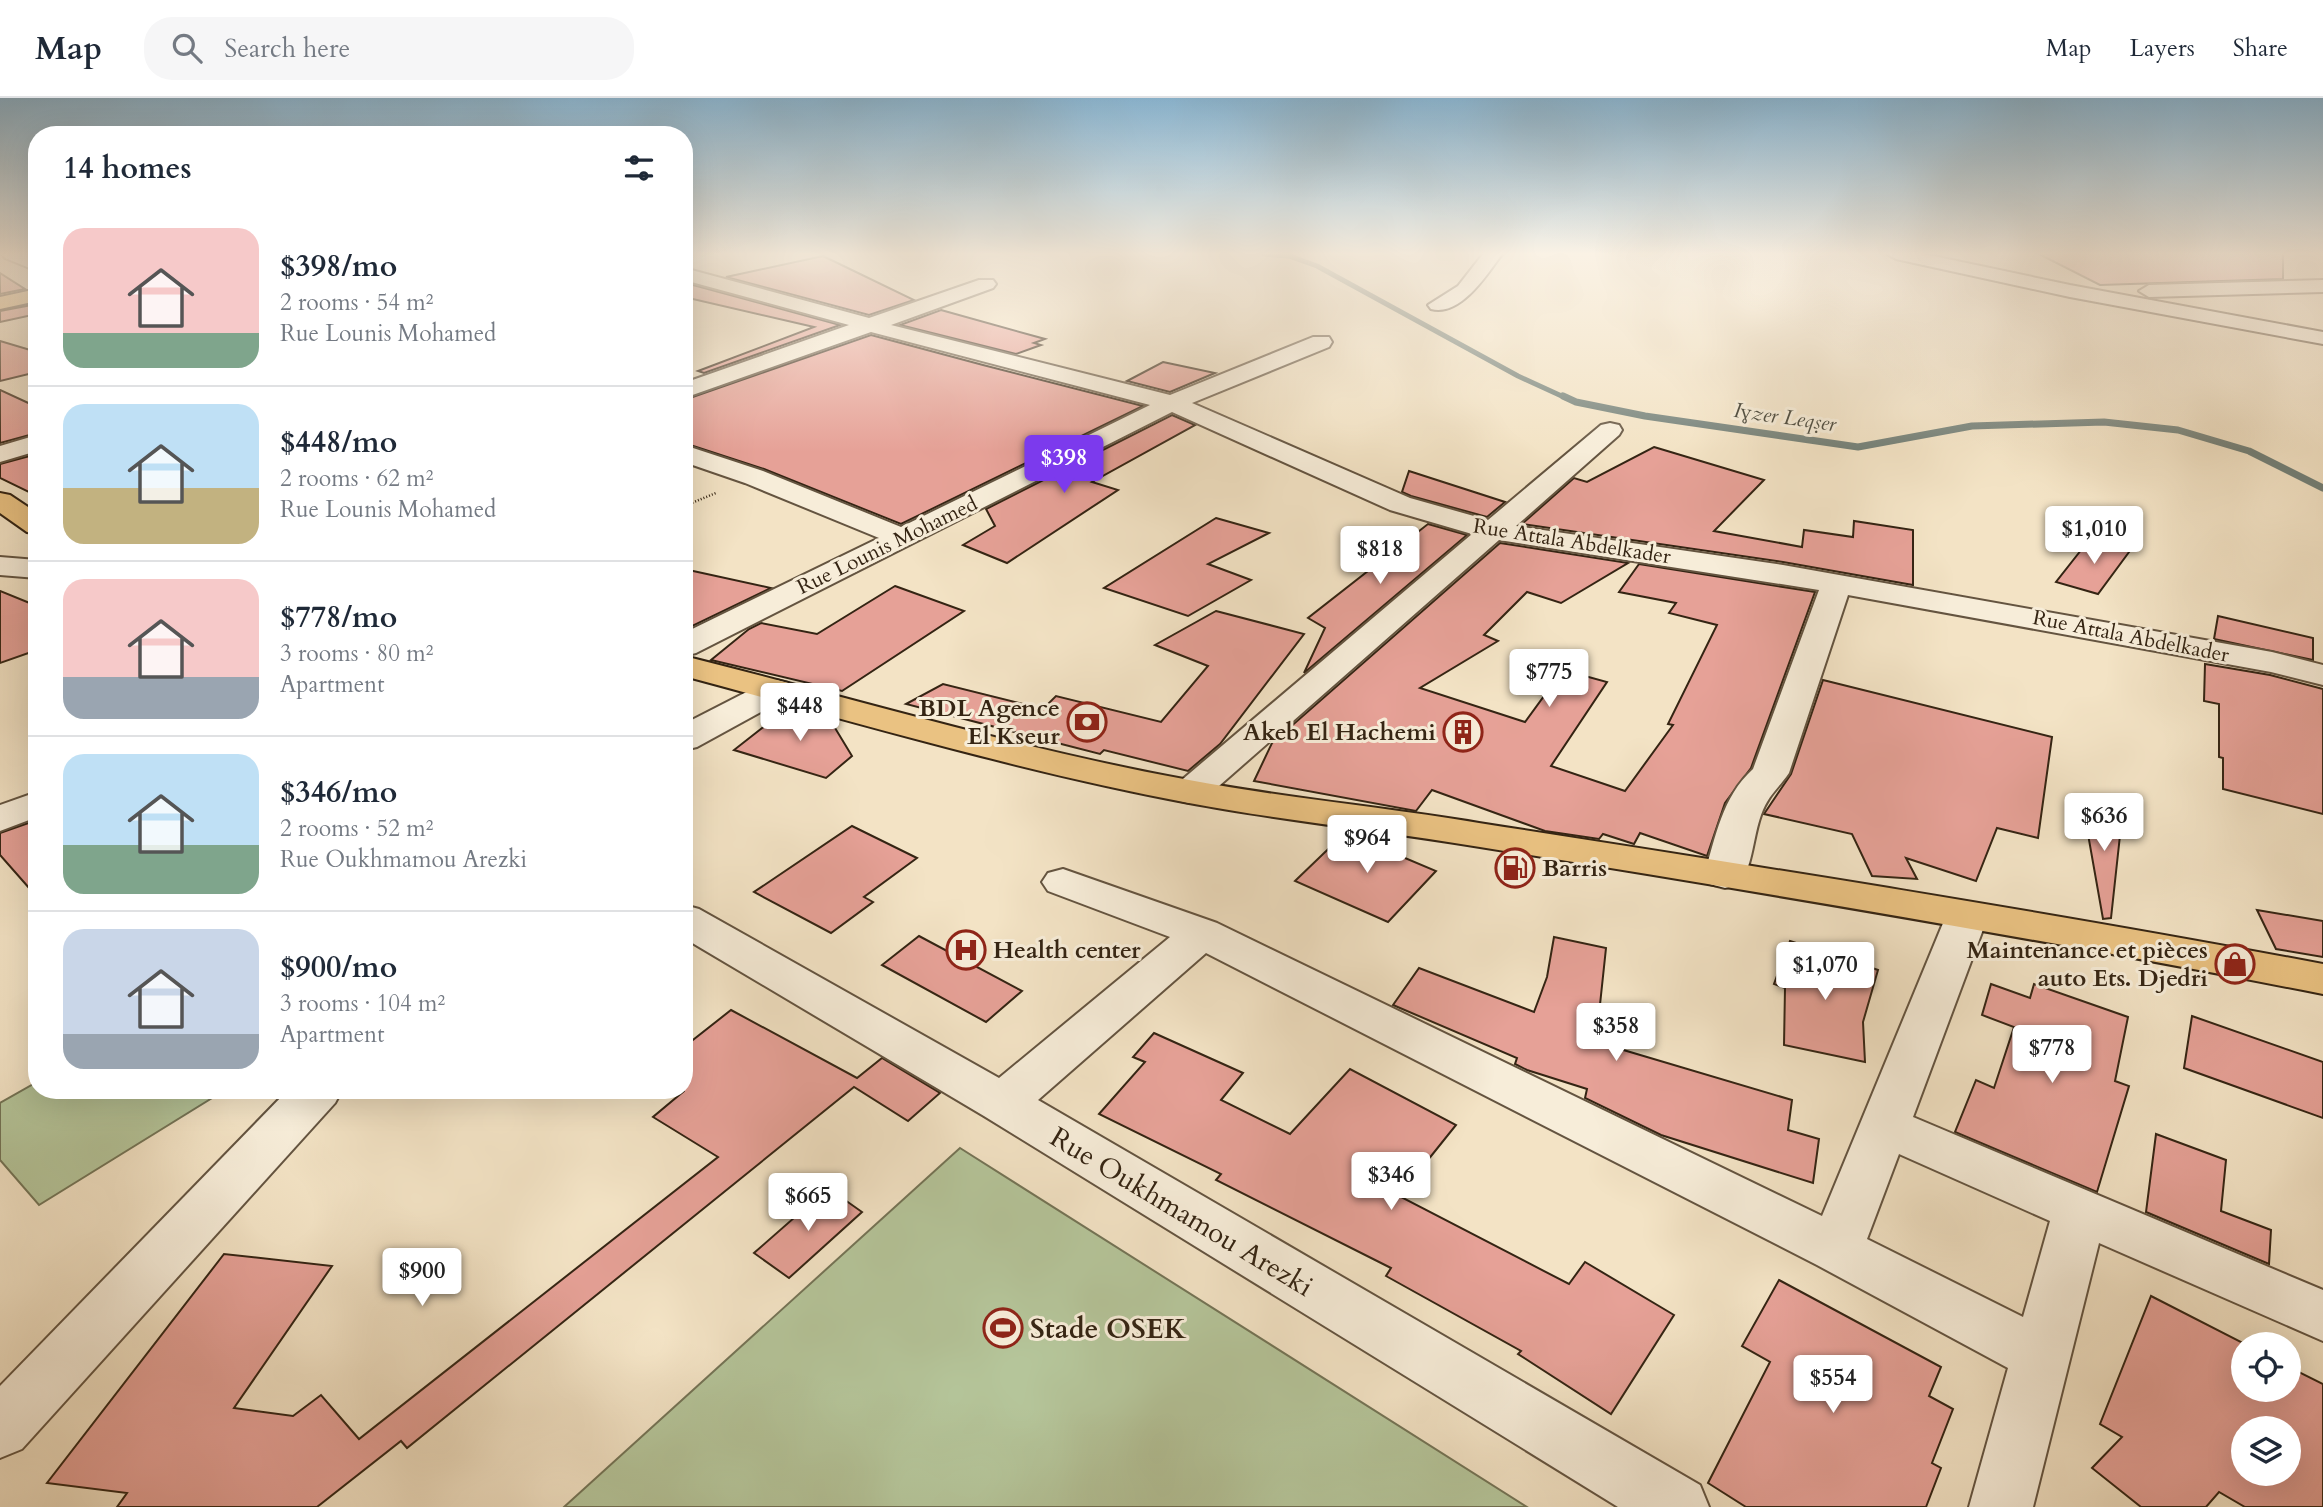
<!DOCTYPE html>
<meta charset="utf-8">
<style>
:root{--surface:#fff;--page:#f6f6f7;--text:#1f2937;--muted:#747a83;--line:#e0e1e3;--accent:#7c3aed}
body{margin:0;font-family:Cardo,serif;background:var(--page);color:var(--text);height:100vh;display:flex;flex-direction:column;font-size:26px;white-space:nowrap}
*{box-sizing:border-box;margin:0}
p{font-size:23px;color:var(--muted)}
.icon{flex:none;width:38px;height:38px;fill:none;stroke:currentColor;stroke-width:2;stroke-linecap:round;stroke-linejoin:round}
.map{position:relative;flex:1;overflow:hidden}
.sheet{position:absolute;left:28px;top:28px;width:665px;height:973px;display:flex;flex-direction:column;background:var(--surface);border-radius:28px;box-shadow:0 7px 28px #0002}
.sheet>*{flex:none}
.tools{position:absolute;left:2231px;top:1234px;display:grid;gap:14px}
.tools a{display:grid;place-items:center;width:70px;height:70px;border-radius:50%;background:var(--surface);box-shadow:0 7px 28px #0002;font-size:35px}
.price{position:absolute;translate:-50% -60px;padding:0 16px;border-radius:7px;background:#fff;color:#222;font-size:23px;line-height:46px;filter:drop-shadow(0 2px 4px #0008)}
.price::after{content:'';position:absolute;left:50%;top:42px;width:21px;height:16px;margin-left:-10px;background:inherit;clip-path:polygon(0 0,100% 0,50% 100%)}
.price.active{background:var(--accent);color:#fff}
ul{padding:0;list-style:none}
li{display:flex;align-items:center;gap:21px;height:175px;padding:0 35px}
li+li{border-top:2px solid var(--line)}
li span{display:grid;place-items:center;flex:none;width:196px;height:140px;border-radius:21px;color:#555}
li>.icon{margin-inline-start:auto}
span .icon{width:84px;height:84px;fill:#fffc;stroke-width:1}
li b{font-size:30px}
h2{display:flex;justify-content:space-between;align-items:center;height:84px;padding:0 35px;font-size:30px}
header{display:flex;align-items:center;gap:42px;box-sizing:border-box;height:98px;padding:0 35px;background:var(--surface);border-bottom:2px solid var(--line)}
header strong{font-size:33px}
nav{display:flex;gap:38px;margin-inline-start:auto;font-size:24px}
.search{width:490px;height:63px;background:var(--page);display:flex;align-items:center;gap:18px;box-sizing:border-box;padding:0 24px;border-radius:28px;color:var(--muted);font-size:26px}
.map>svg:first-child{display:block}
.green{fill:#b5c59a;stroke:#747456;stroke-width:2}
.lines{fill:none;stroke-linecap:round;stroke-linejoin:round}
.stream-far1{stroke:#738078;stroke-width:5}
.stream{stroke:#738078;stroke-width:7}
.building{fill:#e6a197;stroke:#342413;stroke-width:2;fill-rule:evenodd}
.minor-casing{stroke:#645440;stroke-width:4}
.major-casing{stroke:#342413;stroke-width:4}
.path{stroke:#342413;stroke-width:2.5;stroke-dasharray:1 2;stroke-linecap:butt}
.minor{fill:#f7edd9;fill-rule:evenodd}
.major{fill:#eac282;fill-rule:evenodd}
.labels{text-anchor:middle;stroke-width:6;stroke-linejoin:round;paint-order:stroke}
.far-water-label{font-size:21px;font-style:italic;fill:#545245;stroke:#f7edd9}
.far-street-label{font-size:21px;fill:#342413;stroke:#f7edd9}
.poi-label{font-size:24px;font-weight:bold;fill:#342413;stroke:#f7edd9;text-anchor:end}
.near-street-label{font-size:28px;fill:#342413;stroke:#f7edd9}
.near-poi-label{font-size:28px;font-weight:bold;fill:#342413;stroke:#f7edd9;text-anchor:start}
</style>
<header>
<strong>Map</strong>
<div class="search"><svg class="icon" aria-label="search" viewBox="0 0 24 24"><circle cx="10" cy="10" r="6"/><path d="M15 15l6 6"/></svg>Search here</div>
<nav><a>Map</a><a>Layers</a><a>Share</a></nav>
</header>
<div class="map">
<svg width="2323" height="1409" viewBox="0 0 2323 1409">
<rect width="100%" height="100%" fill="#f3e3c5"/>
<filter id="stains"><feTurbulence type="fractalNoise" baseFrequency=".00286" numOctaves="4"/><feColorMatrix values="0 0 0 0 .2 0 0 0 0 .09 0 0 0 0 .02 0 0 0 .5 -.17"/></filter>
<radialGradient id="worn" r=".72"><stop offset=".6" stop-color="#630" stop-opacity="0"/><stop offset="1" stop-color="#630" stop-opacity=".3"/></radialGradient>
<!-- green -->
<g class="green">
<path d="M37,984v8h188l-186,115 -39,-45v-57z"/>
<path d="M960,1050l567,359h-963z"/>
</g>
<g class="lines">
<!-- stream-far1 -->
<path class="stream-far1" d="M1264,156l25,2 28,10 201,110 48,22"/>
<!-- stream -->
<path class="stream" d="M1563,298l13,6 69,14 213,31 114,-21 132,-4 74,8 71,21 74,37"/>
</g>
<!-- building -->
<g class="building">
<path d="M2039,156h244v25l-183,6z"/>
<path d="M823,158l91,44 -45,15 -143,-38z"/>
<path d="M0,175l25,16 -25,5z"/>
<path d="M693,187l147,40 -136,48 -6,-2 116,-44 -130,-30v-10z"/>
<path d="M37,206v10l-37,8v-11z"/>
<path d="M941,212l104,29 -11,4 7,2 -25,9 -116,-29z"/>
<path d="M871,237l112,30 160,41 -242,118 -137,-55 -80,-26v-43z"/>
<path d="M0,243l37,11v20l-37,9z"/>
<path d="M1163,264l52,11 -45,19 -43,-11z"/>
<path d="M0,292l37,17v26l-37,10z"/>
<path d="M1172,317l23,10 -103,57 26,8 -111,73 -44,-18 32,-19 -9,-17z"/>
<path d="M1654,349l110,33 -50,51 88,16 2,-17 49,7 1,-16 59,9v55l-130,-23 -261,-38 52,-46 13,4z"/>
<path d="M37,356v42l-37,-18v-14z"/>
<path d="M1409,373l96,31 -18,15 -76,-21 -9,-4z"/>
<path d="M1216,420l53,15 -61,31 43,16 -63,36 -84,-28z"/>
<path d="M1428,426l39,11 -163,138 21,-45 -17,-10z"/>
<path d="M2089,442l43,8 -34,46 -42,-12z"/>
<path d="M1500,445l128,20 -67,40 -34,-11 -43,43 14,6 -78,47 105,34 38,-52 44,12 -56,84 74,25 48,-66 -5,-1 49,-99 -48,-12 7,-10 -57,-11 20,-28 176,28 -64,176 -26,35 -18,53 -67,-23 -6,11 -31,-10 -4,5 -54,-8 -113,-41 -16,21 -162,-30 18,-38z"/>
<path d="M684,471l87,19 -87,42z"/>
<path d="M895,488l69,25 -122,80 -131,-31 38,-31 12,-6 56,11z"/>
<path d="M0,493l37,15v44l-37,13z"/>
<path d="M1216,513l88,23 -84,110 -32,27 -84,-21 -4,4 -194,-50 37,-20 100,25 13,-13 105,26 47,-56 -53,-21z"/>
<path d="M2218,518l95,22v22l-99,-21z"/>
<path d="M2205,566l65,11 53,14v125l-100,-25v-31l-4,-1v-53l-15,-3z"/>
<path d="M1823,582l229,57 -14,101 -41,-10 -21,53 -70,-23 11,21 -45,-3 -20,-42 -88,-20 27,-40z"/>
<path d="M789,609l40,11 23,38 -26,22 -92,-28z"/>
<path d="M2083,708l39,11 -11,101 -8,1z"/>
<path d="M37,722v77l-37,-42v-22z"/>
<path d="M852,728l65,32 -53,39 9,5 -42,31 -77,-41z"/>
<path d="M1348,732l48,7 -10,13 50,21 -48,51 -93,-41z"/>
<path d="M2257,812l66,11v36l-47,-8z"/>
<path d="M919,838l103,55 -36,31 -104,-57z"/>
<path d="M1554,839l52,11 -7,66 19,5 -8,27 182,54 -4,30 31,9 -6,44 -152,-48 -76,-37 2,-9 -60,-19 -12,-6 2,-6 -124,-53 26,-37 115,44 13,-35z"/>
<path d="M1790,843l88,29 -15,52 2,40 -81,-17 1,-57 -11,-4z"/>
<path d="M1991,886l39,14 4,-14 94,33 -13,64 14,5 -32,106 -142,-60 21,-52 18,8 20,-61 -32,-12z"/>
<path d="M731,912l126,68 25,-20 58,35 -32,28 -54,-34 -447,361 -6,-7 -84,66h-200l10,-14 -80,-10 177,-229 108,12 -98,142 59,8 28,-21 38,44 359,-282 -65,-40 31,-26v-44z"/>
<path d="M2192,918l131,46v56l-139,-50z"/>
<path d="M1154,935l89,40 -22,27 69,34 60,-65 106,56 -57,71 170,88 16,-22 89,53 -63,99 -93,-60 3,-3 -135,-75 5,-8 -175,-88 5,-6 -122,-60 46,-52 -12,-5z"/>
<path d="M2156,1036l70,26 -5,51 50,19 -2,34 -123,-52z"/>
<path d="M828,1090l34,24 -73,66 -35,-25z"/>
<path d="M1779,1182l162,87 -12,29 24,13 -21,54 9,5 -15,39h-180l-38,-24 62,-121 -28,-16z"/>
<path d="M2151,1198l94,48 -1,46h45v-23l34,17v123h-78l-26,-15 -13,15h-65l-49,-39 30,-31 -22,-13zM2244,1330h45v46h-45z"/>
</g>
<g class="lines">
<!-- minor casing -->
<g class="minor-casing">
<g id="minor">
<path d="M2,156h26l9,4v13l-32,-13z"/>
<path d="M1483,156h19c-15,21 -42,63 -71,55l-3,-4 30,-19z"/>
<path d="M1887,156h37l146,31 253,47v12l-253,-47 -174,-38z"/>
<path d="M684,170l185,50 110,-38h14l3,4 -3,4 -102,37 279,70 143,-58h16l3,5 -3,5 -137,56 218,95 78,22 113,-95 9,-2 9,2 3,5 -3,5 -103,91 267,39 489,87 51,13v20l-52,-13 -423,-77 -59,178c-11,16 -21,22 -28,42 -8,22 -8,49 -21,69l-15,4 -15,-4 -6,-9c12,-39 18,-78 49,-106l66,-179 -320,-50 -296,260 -13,3 -13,-3 -6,-8 6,-8 295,-250 -82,-24 -218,-98 -476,241 -12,3v-23l195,-95 -134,-55 -61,-21v-17l79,26 138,56 249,-122 -279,-73 -187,66v-15l165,-58 -165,-45z"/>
<path d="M2323,182v12l-174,5 -10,-6 10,-6z"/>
<path d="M37,337v16l-37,11v-16z"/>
<path d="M0,459l37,3v18l-37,-3z"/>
<path d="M776,582l12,3 5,7 -5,7 -91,50 -13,3v-26l80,-41z"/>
<path d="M37,694v25l-37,14v-26z"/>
<path d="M1063,771l154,54 605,293 124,-300 6,-10 15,-4 15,4 6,10 -75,201 410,173v51l-224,-98 -66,264h-64l39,-139 -191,-103 -611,-312 -168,147 662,385 9,22h-91l-634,-391 -300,-178v-33l15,4 300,169 171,-141 -122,-46 -6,-9 6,-9zM1899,1056l151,67 -27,96 -156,-78z"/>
<path d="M288,992h54l-7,13 -313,346 -22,9v-72z"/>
</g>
</g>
<!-- major casing -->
<g class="major-casing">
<g id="major">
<path d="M37,191v12l-37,8v-12z"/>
<path d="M0,395l10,2 27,18v21l-10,-2 -27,-19z"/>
<path d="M684,558c168,42 335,93 505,124 96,18 194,27 290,43 282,44 564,88 844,141v30c-280,-55 -562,-102 -843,-147 -97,-16 -195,-26 -291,-44 -170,-32 -337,-82 -505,-127z"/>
</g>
</g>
<!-- path -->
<path class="path" d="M684,408l32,-13"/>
<!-- minor -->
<use href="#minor" class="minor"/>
<!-- major -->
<use href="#major" class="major"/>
</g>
<!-- sky -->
<linearGradient id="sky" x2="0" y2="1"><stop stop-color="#8ab8d6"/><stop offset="0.44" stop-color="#faf2e5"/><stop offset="1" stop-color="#faf2e5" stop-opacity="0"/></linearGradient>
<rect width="2323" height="354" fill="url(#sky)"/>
<!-- icons -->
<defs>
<g id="bank-ring" transform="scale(2.0125)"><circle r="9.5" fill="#f7edd9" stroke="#8f2418" stroke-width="1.5"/><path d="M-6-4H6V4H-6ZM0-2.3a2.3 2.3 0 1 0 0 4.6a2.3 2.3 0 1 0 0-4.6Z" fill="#8f2418"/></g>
<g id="building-ring" transform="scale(2.0125)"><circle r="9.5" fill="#f7edd9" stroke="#8f2418" stroke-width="1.5"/><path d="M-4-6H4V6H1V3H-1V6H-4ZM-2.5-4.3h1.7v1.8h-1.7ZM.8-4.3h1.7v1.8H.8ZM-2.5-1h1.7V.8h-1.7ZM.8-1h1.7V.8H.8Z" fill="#8f2418"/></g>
<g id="fuel-ring" transform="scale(2.0125)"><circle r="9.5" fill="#f7edd9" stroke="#8f2418" stroke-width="1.5"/><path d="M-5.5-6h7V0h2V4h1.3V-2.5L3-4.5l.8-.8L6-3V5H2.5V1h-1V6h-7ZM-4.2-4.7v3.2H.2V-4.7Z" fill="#8f2418"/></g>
<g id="hospital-ring" transform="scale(2.0125)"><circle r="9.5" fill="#f7edd9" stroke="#8f2418" stroke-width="1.5"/><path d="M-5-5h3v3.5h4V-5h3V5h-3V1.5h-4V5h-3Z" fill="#8f2418"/></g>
<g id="shop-ring" transform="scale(2.0125)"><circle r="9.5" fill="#f7edd9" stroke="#8f2418" stroke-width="1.5"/><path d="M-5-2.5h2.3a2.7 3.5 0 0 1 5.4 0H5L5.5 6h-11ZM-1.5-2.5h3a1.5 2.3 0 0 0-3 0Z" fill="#8f2418"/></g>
<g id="stadium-ring" transform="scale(2.0125)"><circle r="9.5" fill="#f7edd9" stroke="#8f2418" stroke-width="1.5"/><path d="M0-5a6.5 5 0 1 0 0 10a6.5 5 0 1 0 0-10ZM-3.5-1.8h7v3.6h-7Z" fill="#8f2418"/></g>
</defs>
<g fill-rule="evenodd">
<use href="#bank-ring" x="1087" y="624"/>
<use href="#building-ring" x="1463" y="634"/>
<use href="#fuel-ring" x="1515" y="770"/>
<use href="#hospital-ring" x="966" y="852"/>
<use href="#shop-ring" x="2235" y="866"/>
<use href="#stadium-ring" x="1003" y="1230"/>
</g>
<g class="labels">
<!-- far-water labels -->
<g class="far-water-label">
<text transform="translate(1785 319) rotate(8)" y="7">Iɣzer Leqṣer</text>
</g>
<!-- far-street labels -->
<g class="far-street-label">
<text transform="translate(1572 443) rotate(9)" y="7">Rue Attala Abdelkader</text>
<text transform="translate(887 447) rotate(-26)" y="7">Rue Lounis Mohamed</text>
<text transform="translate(2131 538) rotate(11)" y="7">Rue Attala Abdelkader</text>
</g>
<!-- poi labels -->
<g class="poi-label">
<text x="1060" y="618">BDL Agence<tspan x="1060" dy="28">El Kseur</tspan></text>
<text x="1436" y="642">Akeb El Hachemi</text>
<text x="1542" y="778" text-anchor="start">Barris</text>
<text x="993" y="860" text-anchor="start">Health center</text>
<text x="2208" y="860">Maintenance et pièces<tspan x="2208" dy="28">auto Ets. Djedri</tspan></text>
</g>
<!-- near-street labels -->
<g class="near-street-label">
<text transform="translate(1182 1113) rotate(31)" y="10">Rue Oukhmamou Arezki</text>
</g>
<!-- near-poi labels -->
<g class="near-poi-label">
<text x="1030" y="1240">Stade OSEK</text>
</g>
</g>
<rect width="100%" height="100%" filter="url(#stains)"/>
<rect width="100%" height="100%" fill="url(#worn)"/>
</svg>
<div class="tools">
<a><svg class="icon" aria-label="locate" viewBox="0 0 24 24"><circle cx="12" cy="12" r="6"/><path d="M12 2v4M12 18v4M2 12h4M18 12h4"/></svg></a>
<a><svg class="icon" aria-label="layers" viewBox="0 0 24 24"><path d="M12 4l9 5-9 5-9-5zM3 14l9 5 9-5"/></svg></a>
</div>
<b class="price active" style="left:1064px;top:397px">$398</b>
<b class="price" style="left:2094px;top:468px">$1,010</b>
<b class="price" style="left:1380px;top:488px">$818</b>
<b class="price" style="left:1549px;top:611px">$775</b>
<b class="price" style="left:800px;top:645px">$448</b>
<b class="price" style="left:2104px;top:755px">$636</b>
<b class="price" style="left:1367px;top:777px">$964</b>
<b class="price" style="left:1825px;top:904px">$1,070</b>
<b class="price" style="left:1616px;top:965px">$358</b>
<b class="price" style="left:2052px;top:987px">$778</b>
<b class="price" style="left:1391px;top:1114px">$346</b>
<b class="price" style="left:808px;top:1135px">$665</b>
<b class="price" style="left:422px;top:1210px">$900</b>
<b class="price" style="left:1833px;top:1317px">$554</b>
<section class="sheet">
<h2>14 homes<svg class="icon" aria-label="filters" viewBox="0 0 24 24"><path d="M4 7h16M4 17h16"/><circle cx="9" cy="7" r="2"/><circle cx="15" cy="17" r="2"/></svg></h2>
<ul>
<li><span style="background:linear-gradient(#f6c9c9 75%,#7fa58c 0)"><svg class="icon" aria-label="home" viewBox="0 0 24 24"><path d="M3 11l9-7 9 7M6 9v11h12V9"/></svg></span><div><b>$398/mo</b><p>2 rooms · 54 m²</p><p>Rue Lounis Mohamed</p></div></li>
<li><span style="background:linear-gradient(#bfe0f5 60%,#c2b280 0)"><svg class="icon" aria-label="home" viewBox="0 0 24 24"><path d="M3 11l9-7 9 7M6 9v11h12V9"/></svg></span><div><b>$448/mo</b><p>2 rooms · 62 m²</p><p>Rue Lounis Mohamed</p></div></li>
<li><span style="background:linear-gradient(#f6c9c9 70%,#9aa5b1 0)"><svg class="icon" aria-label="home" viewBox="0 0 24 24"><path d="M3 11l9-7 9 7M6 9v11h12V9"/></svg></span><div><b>$778/mo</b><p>3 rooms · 80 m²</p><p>Apartment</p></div></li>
<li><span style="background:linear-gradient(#bfe0f5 65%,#7fa58c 0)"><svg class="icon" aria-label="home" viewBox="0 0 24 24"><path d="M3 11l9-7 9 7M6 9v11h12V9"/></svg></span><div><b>$346/mo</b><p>2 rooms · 52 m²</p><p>Rue Oukhmamou Arezki</p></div></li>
<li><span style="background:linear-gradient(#c9d6e8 75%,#9aa5b1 0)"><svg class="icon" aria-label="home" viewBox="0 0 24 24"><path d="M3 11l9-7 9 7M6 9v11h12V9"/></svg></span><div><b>$900/mo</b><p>3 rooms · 104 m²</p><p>Apartment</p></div></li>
</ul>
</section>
</div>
